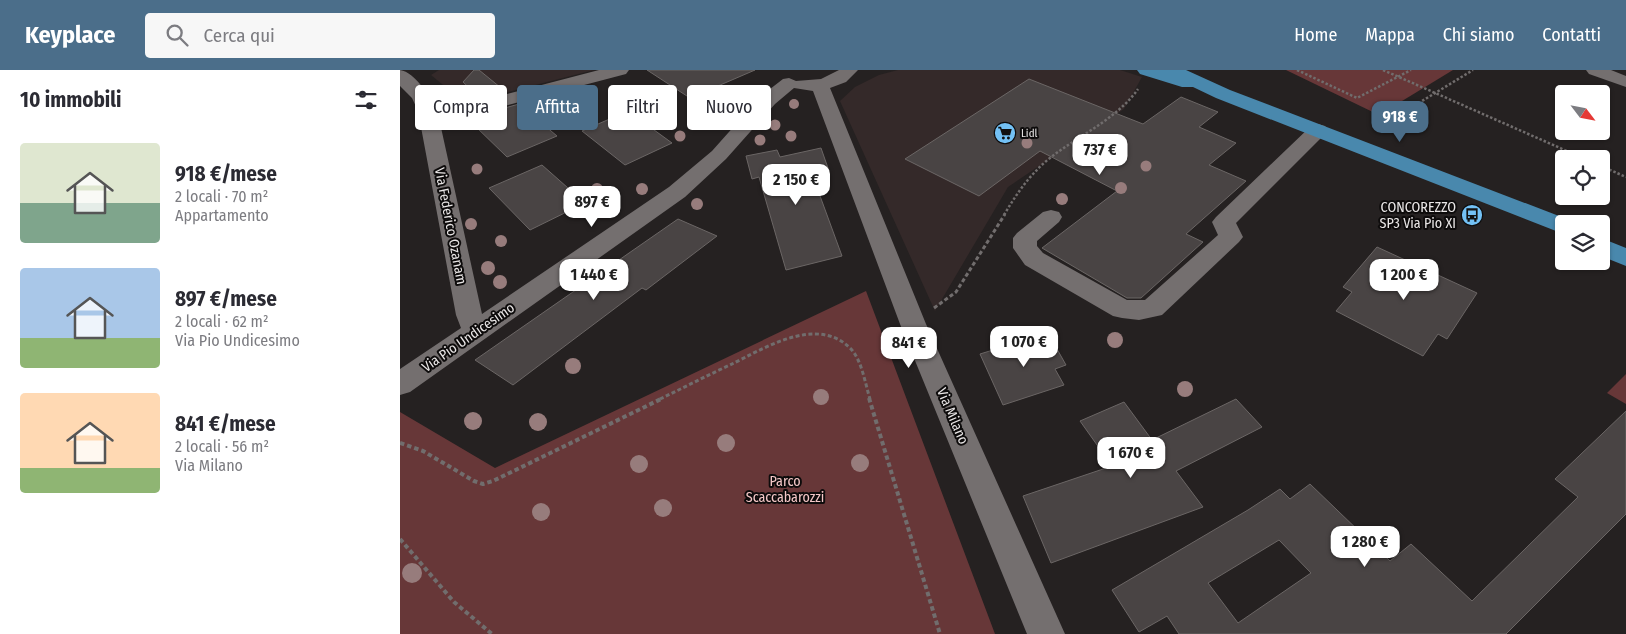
<!DOCTYPE html>
<html lang="it">
<meta charset="utf-8">
<style>
:root{--surface:#fff;--page:#f7f7f7;--text:#2b2b33;--muted:#7c7c81;--accent:#4b6e8a}
body{margin:0;font-family:"Fira Sans Condensed",sans-serif;background:var(--page);color:var(--text);height:100vh;display:flex;flex-direction:column;font-size:19px;white-space:nowrap}
*{box-sizing:border-box;margin:0}
p{font-size:16px;color:var(--muted)}
.icon{flex:none;width:28px;height:28px;fill:none;stroke:currentColor;stroke-width:2;stroke-linecap:round;stroke-linejoin:round}
.map{position:relative;flex:1;overflow:hidden}
.panel{display:flex;flex-direction:column;background:var(--surface);width:400px}
.panel>*{flex:none}
.hud{position:absolute;left:15px;top:15px;width:475px;height:45px;display:flex;gap:10px}
.needle{width:32px;rotate:122deg}
.controls{position:absolute;left:1155px;top:15px;display:grid;gap:10px}
.controls a{display:grid;place-items:center;width:55px;height:55px;border-radius:5px;background:var(--surface);box-shadow:0 1px 4px #0004;font-size:25px}
.price{position:absolute;translate:-50% -42px;padding:0 11px;border-radius:10px;background:#fff;color:#222;font-size:16px;line-height:32px;filter:drop-shadow(0 1px 2px #0008)}
.price::after{content:'';position:absolute;left:50%;top:30px;width:15px;height:11px;margin-left:-8px;background:inherit;clip-path:polygon(0 0,100% 0,50% 100%)}
.price.current{background:var(--accent);color:#fff}
ul{padding:0;list-style:none}
li{display:flex;align-items:center;gap:15px;height:125px;padding:0 20px}
li span{display:grid;place-items:center;flex:none;width:140px;height:100px;border-radius:5px;color:#555}
li>.icon{margin-inline-start:auto}
span .icon{width:60px;height:60px;fill:#fffc;stroke-width:1}
li b{font-size:21px}
h2{display:flex;justify-content:space-between;align-items:center;height:60px;padding:0 20px;font-size:21px}
.tag{padding:0 18px;border-radius:5px;background:var(--surface);box-shadow:0 1px 4px #0004;font-size:18px;line-height:45px}
.tag.current{background:var(--accent);color:#fff}
header{display:flex;align-items:center;gap:30px;box-sizing:border-box;height:70px;padding:0 25px;background:var(--accent);color:#fff}
header strong{font-size:24px}
nav{display:flex;gap:28px;margin-inline-start:auto;font-size:18px}
.search{width:350px;height:45px;background:var(--page);display:flex;align-items:center;gap:12px;box-sizing:border-box;padding:0 18px;border-radius:5px;color:var(--muted);font-size:19px}
main{display:flex;flex:1;min-height:0}
.map>svg:first-child{display:block}
.built{fill:#342929}
.green{fill:#673738}
.building{fill:#494444;stroke:#6b6665;fill-rule:evenodd}
.lines{fill:none;stroke-linecap:round;stroke-linejoin:round}
.path-far2{stroke:#716d6d;stroke-width:2.5;stroke-dasharray:2.5 2;stroke-linecap:butt}
.path-far1{stroke:#716d6d;stroke-width:3;stroke-dasharray:4 2.5;stroke-linecap:butt}
.path{stroke:#716d6d;stroke-width:4;stroke-dasharray:4.5 3;stroke-linecap:butt}
.minor{fill:#746f6f;fill-rule:evenodd}
.major{fill:#4988ad;fill-rule:evenodd}
.tree{fill:#977c7c}
.labels{text-anchor:middle;stroke-width:4;stroke-linejoin:round;paint-order:stroke}
.far-poi-label{font-size:11px;fill:#eae7e7;stroke:#0d0b0b;text-anchor:start}
.poi-label{font-size:14px;fill:#eae7e7;stroke:#0d0b0b;text-anchor:end}
.street-label{font-size:14px;fill:#eae7e7;stroke:#0d0b0b}
.park-label{font-size:14px;fill:#f4c7c7;stroke:#0d0b0b}
</style>
<header>
<strong>Keyplace</strong>
<div class="search"><svg class="icon" aria-label="search" viewBox="0 0 24 24"><circle cx="10" cy="10" r="6"/><path d="M15 15l6 6"/></svg>Cerca qui</div>
<nav><a>Home</a><a>Mappa</a><a>Chi siamo</a><a>Contatti</a></nav>
</header>
<main>
<section class="panel">
<h2>10 immobili<svg class="icon" aria-label="filters" viewBox="0 0 24 24"><path d="M4 7h16M4 17h16"/><circle cx="9" cy="7" r="2"/><circle cx="15" cy="17" r="2"/></svg></h2>
<ul>
<li><span style="background:linear-gradient(#dfe7d0 60%,#7fa58c 0)"><svg class="icon" aria-label="home" viewBox="0 0 24 24"><path d="M3 11l9-7 9 7M6 9v11h12V9"/></svg></span><div><b>918 €/mese</b><p>2 locali · 70 m²</p><p>Appartamento</p></div></li>
<li><span style="background:linear-gradient(#a9c7e8 70%,#8fb573 0)"><svg class="icon" aria-label="home" viewBox="0 0 24 24"><path d="M3 11l9-7 9 7M6 9v11h12V9"/></svg></span><div><b>897 €/mese</b><p>2 locali · 62 m²</p><p>Via Pio Undicesimo</p></div></li>
<li><span style="background:linear-gradient(#ffd9b3 75%,#8fb573 0)"><svg class="icon" aria-label="home" viewBox="0 0 24 24"><path d="M3 11l9-7 9 7M6 9v11h12V9"/></svg></span><div><b>841 €/mese</b><p>2 locali · 56 m²</p><p>Via Milano</p></div></li>
</ul>
</section>
<div class="map">
<svg width="1226" height="564" viewBox="0 0 1226 564">
<rect width="100%" height="100%" fill="#252121"/>
<!-- built -->
<g class="built">
<path d="M39,0h155l-129,33 -34,-28z"/>
<path d="M498,0h222l22,7 -18,32 -116,78 -73,124 -95,-210 15,-14 24,-12z"/>
</g>
<!-- green -->
<g class="green">
<path d="M886,0h167l-74,45z"/>
<path d="M466,221l129,343h-595v-222l95,56z"/>
<path d="M1226,304v30l-19,-11z"/>
</g>
<!-- building -->
<g class="building">
<path d="M74,0h5l27,22 -25,7 -18,-17z"/>
<path d="M247,0h108l-65,28z"/>
<path d="M629,9l114,45 38,-27 37,15 -19,15 37,16 -27,22 37,16 -60,53 17,8 -62,56h-14l-85,-50 75,-57 -77,-40 -61,45 -74,-37z"/>
<path d="M119,34l38,32 -50,21 -35,-34 25,-9 -3,-3z"/>
<path d="M228,41l44,32 -47,22 -43,-34z"/>
<path d="M421,78l8,23 -17,3 30,82 -56,14 -27,-93 -7,2 -6,-23 31,-6 3,7z"/>
<path d="M142,95l43,38 -55,27 -41,-42z"/>
<path d="M278,149l39,17 -71,54 -4,-2 -129,97 -38,-25z"/>
<path d="M977,177l100,46 -30,46 -9,-5 -15,22 -87,-45 16,-19 -9,-5z"/>
<path d="M648,263l18,32 -11,4 9,16 -61,20 -23,-51z"/>
<path d="M836,329l26,28 -86,44 27,36 -152,56 -28,-67 89,-30 -32,-45 44,-19 28,38z"/>
<path d="M1226,341v103l-120,120h-327l-12,-18 -28,16 -27,-42 136,-80 32,-21 10,10 20,-15 80,77 21,-17 61,57 106,-104 -23,-18zM879,470l32,33 -73,50 -30,-40z"/>
</g>
<g class="lines">
<!-- path-far2 -->
<g class="path-far2">
<path d="M897,0l60,28 54,-28"/>
<path d="M983,0l202,89"/>
<path d="M976,59l97,-59"/>
<path d="M1201,96l25,11"/>
<path d="M604,145c13,-22 26,-41 46,-57 29,-23 66,-38 88,-69"/>
</g>
<!-- path-far1 -->
<g class="path-far1">
<path d="M534,238l22,-16 49,-78"/>
<path d="M260,329c23,-11 46,-23 70,-34 33,-16 87,-51 121,-16 11,12 14,34 19,50"/>
</g>
<!-- path -->
<g class="path">
<path d="M469,328l71,236"/>
<path d="M0,373l23,8 51,30 9,3 10,-3 170,-83"/>
<path d="M0,469l54,63 38,32"/>
</g>
<!-- minor -->
<g class="minor">
<path d="M0,0c15,2 32,29 38,42l161,-42h30l-3,4 -186,49 42,191 187,-127 43,-36 49,-55 22,-17 6,-1 7,3 25,-2 18,-9h19l-12,12 -16,6 96,236 139,310h-38l-127,-310 -87,-233 -19,-3 -19,16 -49,55 -41,38 -275,195 -10,3v-26l61,-41 -5,-13 -38,-204 -6,-13 -12,-12z"/>
<path d="M1186,0h25l15,6v11l-37,-13z"/>
<path d="M918,54l7,2 3,4 -3,4 -89,89 7,14 -4,5 -77,73 -23,5 -17,-2 -9,-2 -88,-51 -12,-17v-10l4,-5 26,-21 8,-2 8,2 3,5 -3,5 -22,19v5l6,7 84,47h18l73,-65 -6,-13 4,-5 95,-91z"/>
</g>
<!-- major -->
<g class="major">
<path d="M737,0h49l44,20 342,131 2,3h-10v9l-8,-2 -340,-133 -23,-11h-11l-42,-13z"/>
<path d="M1201,168l25,10v18l-25,-10z"/>
</g>
</g>
<!-- trees -->
<g class="tree">
<circle cx="82" cy="24" r="5"/>
<circle cx="262" cy="31" r="5"/>
<circle cx="330" cy="32" r="5"/>
<circle cx="394" cy="34" r="5"/>
<circle cx="229" cy="35" r="5"/>
<circle cx="375" cy="55" r="5.5"/>
<circle cx="280" cy="66" r="5.5"/>
<circle cx="391" cy="66" r="5.5"/>
<circle cx="360" cy="70" r="5.5"/>
<circle cx="627" cy="73" r="5.5"/>
<circle cx="746" cy="96" r="5.5"/>
<circle cx="77" cy="99" r="5.5"/>
<circle cx="423" cy="113" r="5.5"/>
<circle cx="721" cy="118" r="6"/>
<circle cx="197" cy="119" r="6"/>
<circle cx="242" cy="119" r="6"/>
<circle cx="662" cy="129" r="6"/>
<circle cx="297" cy="134" r="6"/>
<circle cx="203" cy="142" r="6"/>
<circle cx="71" cy="154" r="6"/>
<circle cx="101" cy="171" r="6"/>
<circle cx="88" cy="198" r="7"/>
<circle cx="100" cy="212" r="7"/>
<circle cx="715" cy="270" r="8"/>
<circle cx="173" cy="296" r="8"/>
<circle cx="785" cy="319" r="8"/>
<circle cx="421" cy="327" r="8"/>
<circle cx="73" cy="351" r="9"/>
<circle cx="138" cy="352" r="9"/>
<circle cx="326" cy="373" r="9"/>
<circle cx="460" cy="393" r="9"/>
<circle cx="239" cy="394" r="9"/>
<circle cx="263" cy="438" r="9"/>
<circle cx="141" cy="442" r="9"/>
<circle cx="12" cy="503" r="10"/>
</g>
<!-- icons -->
<defs>
<g id="supermarket-disc" transform="scale(1.125)"><circle r="9.5" fill="#73c1f5" stroke="#0d0b0b"/><path d="M-6-5.5h2.5l.6 2H6L4.5 2H-2.5L-4.4-4H-6ZM-1.5 3.2a1.3 1.3 0 1 0 .1 0ZM3 3.2a1.3 1.3 0 1 0 .1 0Z" fill="#111"/></g>
<g id="bus-disc" transform="scale(1.125)"><circle r="9.5" fill="#73c1f5" stroke="#0d0b0b"/><path d="M-5-6H5V4H4V6H2V4H-2V6H-4V4H-5ZM-3.5-4V0h7V-4ZM-3.5 1.2v1.5H-2V1.2ZM2 1.2v1.5H3.5V1.2Z" fill="#111"/></g>
</defs>
<g fill-rule="evenodd">
<use href="#supermarket-disc" x="605" y="63"/>
<use href="#bus-disc" x="1072" y="145"/>
</g>
<g class="labels">
<!-- far-poi labels -->
<g class="far-poi-label">
<text x="621" y="67">Lidl</text>
</g>
<!-- poi labels -->
<g class="poi-label">
<text x="1056" y="142">CONCOREZZO<tspan x="1056" dy="16">SP3 Via Pio XI</tspan></text>
</g>
<!-- street labels -->
<g class="street-label">
<text transform="translate(51 156) rotate(79)" y="5">Via Federico Ozanam</text>
<text transform="translate(68 267) rotate(-35)" y="5">Via Pio Undicesimo</text>
<text transform="translate(553 346) rotate(67)" y="5">Via Milano</text>
</g>
<!-- park labels -->
<g class="park-label">
<text x="385" y="416">Parco<tspan x="385" dy="16">Scaccabarozzi</tspan></text>
</g>
</g>
</svg>
<div class="controls">
<a><svg class="needle" viewBox="-14 -14 28 28"><path d="M0-13l5 13h-10z" fill="#e53935"/><path d="M0 13l5-13h-10z" fill="#7c7c81"/></svg></a>
<a><svg class="icon" aria-label="locate" viewBox="0 0 24 24"><circle cx="12" cy="12" r="6"/><path d="M12 2v4M12 18v4M2 12h4M18 12h4"/></svg></a>
<a><svg class="icon" aria-label="layers" viewBox="0 0 24 24"><path d="M12 4l9 5-9 5-9-5zM3 14l9 5 9-5"/></svg></a>
</div>
<b class="price current" style="left:1000px;top:73px">918 €</b>
<b class="price" style="left:700px;top:106px">737 €</b>
<b class="price" style="left:396px;top:136px">2 150 €</b>
<b class="price" style="left:192px;top:158px">897 €</b>
<b class="price" style="left:194px;top:231px">1 440 €</b>
<b class="price" style="left:1004px;top:231px">1 200 €</b>
<b class="price" style="left:624px;top:298px">1 070 €</b>
<b class="price" style="left:509px;top:299px">841 €</b>
<b class="price" style="left:731px;top:409px">1 670 €</b>
<b class="price" style="left:965px;top:498px">1 280 €</b>
<div class="hud">
<a class="tag">Compra</a>
<a class="tag current">Affitta</a>
<a class="tag">Filtri</a>
<a class="tag">Nuovo</a>
</div>
</div>
</main>
